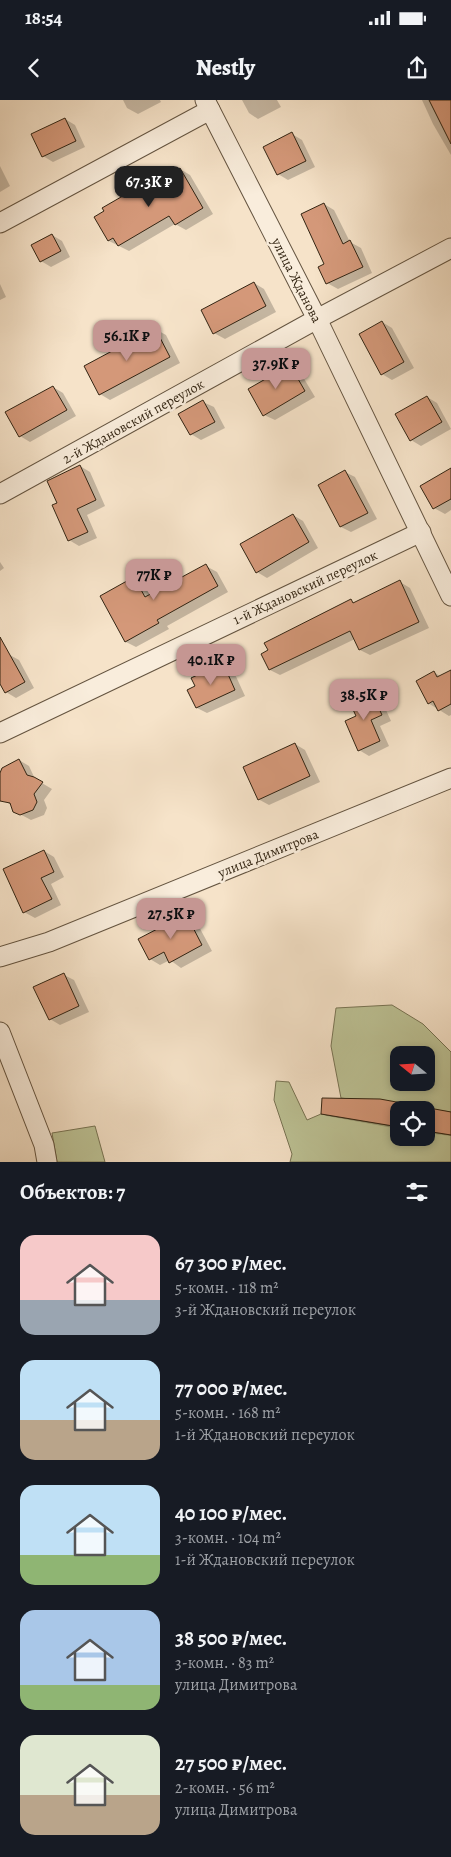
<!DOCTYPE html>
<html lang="ru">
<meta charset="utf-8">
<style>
:root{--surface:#171b24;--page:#242831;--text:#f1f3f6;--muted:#9ea1a6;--accent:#c59692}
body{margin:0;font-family:Alegreya,serif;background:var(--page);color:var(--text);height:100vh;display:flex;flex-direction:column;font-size:19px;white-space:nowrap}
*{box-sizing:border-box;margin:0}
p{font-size:16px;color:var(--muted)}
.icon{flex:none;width:28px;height:28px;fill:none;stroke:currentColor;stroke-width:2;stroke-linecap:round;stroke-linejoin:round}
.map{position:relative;height:1062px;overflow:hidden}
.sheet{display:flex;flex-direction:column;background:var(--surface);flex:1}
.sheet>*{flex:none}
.needle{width:32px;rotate:288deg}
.controls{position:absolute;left:390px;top:946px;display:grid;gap:10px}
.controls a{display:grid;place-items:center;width:45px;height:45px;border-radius:10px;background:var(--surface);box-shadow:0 2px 8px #0003;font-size:25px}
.price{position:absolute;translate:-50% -42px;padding:0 11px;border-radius:10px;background:var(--accent);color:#111;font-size:16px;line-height:32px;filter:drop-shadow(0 1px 2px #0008)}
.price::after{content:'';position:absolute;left:50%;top:30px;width:15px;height:11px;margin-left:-8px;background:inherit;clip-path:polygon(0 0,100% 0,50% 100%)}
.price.selected{background:#222;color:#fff}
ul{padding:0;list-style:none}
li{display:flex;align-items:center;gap:15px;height:125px;padding:0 20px}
li span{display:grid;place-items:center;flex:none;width:140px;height:100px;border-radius:15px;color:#555}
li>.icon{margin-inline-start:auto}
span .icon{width:60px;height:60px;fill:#fffc;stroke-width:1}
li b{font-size:21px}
h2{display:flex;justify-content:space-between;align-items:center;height:60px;padding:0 20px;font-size:21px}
.status{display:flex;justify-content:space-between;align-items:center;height:35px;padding:0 25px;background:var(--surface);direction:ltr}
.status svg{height:14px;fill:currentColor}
header{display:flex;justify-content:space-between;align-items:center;height:65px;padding:0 20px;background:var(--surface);font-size:22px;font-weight:800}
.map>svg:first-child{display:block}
.green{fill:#bdc396;stroke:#787454;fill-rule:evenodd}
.shadow{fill:#0003}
.building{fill:#d49879;stroke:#332513}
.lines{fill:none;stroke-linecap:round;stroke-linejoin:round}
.minor-casing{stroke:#645440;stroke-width:21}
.minor{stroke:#f9eddc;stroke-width:19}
.labels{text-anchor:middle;stroke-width:5;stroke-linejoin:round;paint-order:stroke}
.street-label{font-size:14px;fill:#332513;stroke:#f9eddc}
</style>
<div class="status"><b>18:54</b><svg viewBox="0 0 49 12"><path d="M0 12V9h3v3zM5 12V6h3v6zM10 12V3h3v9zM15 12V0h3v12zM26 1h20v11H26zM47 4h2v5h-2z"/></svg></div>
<header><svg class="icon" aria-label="back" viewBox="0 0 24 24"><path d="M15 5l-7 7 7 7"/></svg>Nestly<svg class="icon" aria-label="share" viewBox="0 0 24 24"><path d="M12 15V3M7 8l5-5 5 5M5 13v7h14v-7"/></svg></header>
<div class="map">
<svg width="451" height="1062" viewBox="0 0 451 1062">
<rect width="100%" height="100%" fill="#f6e3c9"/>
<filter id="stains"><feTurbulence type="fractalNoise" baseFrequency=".004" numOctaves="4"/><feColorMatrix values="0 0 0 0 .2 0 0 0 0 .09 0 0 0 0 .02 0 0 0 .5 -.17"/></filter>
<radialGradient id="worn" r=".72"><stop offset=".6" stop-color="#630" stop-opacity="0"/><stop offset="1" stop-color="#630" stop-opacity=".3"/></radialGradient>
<!-- green -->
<g class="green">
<path d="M392,905l31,19 28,28v60l-110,-14 -10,-52 5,-38zM399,955h27v27h-27z"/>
<path d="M276,981l13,1 18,38 14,-6 78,13v11h27v-7l25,4v27h-161l2,-8 -18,-54z"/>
<path d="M95,1026l10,36h-48l-5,-29z"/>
</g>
<!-- shadow -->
<g class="shadow">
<path d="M123,0h37l1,2 -23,12 -11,-6z"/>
<path d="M242,0h35l4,7 -23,12 -9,-6z"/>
<path d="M422,0h29v55l-18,-31z"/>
<path d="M65,19l10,6 10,22 -32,15 -10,-6z"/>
<path d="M292,34l10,6 13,27 -27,13 -10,-6z"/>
<path d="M0,66l10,20 -10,6z"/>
<path d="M180,69l10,6 23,39 -27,16 -11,-6 -46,27 -20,-10 19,-47 5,3z"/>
<path d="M324,104l10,6 16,32 11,6 11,25 -34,16 -11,-6z"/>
<path d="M52,135l10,6 8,16 -19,10 -10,-6z"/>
<path d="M254,183l10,6 12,23 -51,27 -11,-6 -12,-23z"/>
<path d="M0,184l6,13 -6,3z"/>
<path d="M382,222l10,6 22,40 -22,12 -10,-6z"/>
<path d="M155,229l11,6 14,28 -70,37 -10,-6z"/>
<path d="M290,266l10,6 15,25 -40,23 -11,-5z"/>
<path d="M53,287l10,6 13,23 -46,26 -10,-6z"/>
<path d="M427,297l10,6 14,26 -30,17 -10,-6z"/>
<path d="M203,302l11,5 11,21 -24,12 -10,-6z"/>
<path d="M80,366l10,6 15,34 -18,9 10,23 -18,8 -10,-6 -10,-37z"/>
<path d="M345,372l10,5 22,42 -26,13 -10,-5 -22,-42z"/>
<path d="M451,374v36l-6,4 -11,-6 -12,-22z"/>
<path d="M293,415l10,6 15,27 -51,30 -10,-6z"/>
<path d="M0,462l4,6 -4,3z"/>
<path d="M206,466l11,6 11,20 -61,34 2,3 -33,18 -10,-5 8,-63 11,6 6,11z"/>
<path d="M400,482l10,6 19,40 -59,27 -10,-5 -5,-11 -75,36 -10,-5 -8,-16 89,-53 4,2z"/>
<path d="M8,554l11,6 15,28 -18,10 -10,-6 -6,-11v-22z"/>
<path d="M223,565l10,5 12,26 -38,17 -10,-5 -1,-21z"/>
<path d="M434,572l7,5 10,-2v40l-2,1 -21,-13z"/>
<path d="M371,593l10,6 10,22 -11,5 9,20 -20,10 -10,-6 -2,-34z"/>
<path d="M295,644l10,6 15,32 -51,23 -11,-6z"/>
<path d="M19,660l10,6 6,13 17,10 -8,11 3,8 -3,7 -13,5 -17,-9 -2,-5 -12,-9v-8z"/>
<path d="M44,751l10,6 10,20 -13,7 10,21 -26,13 -11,-6z"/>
<path d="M186,815l10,6 16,30 -31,17 -11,-8 -10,5 -10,-6z"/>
<path d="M64,875l10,5 15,32 -29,13 -10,-6z"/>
<path d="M380,1000l71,13v23l-25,-3v-23h-27v19l-72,-13 -5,-3z"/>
</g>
<!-- building -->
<g class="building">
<path d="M429,0h22v44z"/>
<path d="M65,18l11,23 -34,16 -11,-23z"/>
<path d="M292,32l14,29 -29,14 -14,-28z"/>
<path d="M180,68l23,40 -28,17 -6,-9 -51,30 -5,-8 -5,3 -14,-24 10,-6 -2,-3 26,-15 3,4z"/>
<path d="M324,103l19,41 7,-4 13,27 -37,17 -8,-17 6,-3 -23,-50z"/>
<path d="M52,134l9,17 -21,11 -9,-17z"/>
<path d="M254,182l12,24 -53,28 -12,-24z"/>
<path d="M382,221l22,41 -23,13 -22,-41z"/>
<path d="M155,228l15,29 -71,38 -15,-29z"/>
<path d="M290,265l15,26 -42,25 -15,-27z"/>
<path d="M53,286l14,24 -48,27 -14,-25z"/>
<path d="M427,296l15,26 -32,19 -15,-27z"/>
<path d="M203,300l12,22 -25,13 -12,-21z"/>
<path d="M80,365l16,35 -19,9 11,23 -20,9 -16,-36 5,-2 -10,-22z"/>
<path d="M451,368v31l-18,10 -13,-23z"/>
<path d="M345,370l23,43 -28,14 -22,-42z"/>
<path d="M293,414l16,28 -53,31 -16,-29z"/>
<path d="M206,464l12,22 -61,34 2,3 -34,19 -25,-46 34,-19 11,20z"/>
<path d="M400,480l19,42 -60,28 -9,-19 -81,39 -8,-16 7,-4 -4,-7 87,-44 2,4z"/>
<path d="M0,537l25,45 -20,11 -5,-9z"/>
<path d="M223,563l12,27 -39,18 -9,-18 8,-4 -4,-8z"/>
<path d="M451,570v34l-13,7 -5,-10 -5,3 -12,-23 18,-10 3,6z"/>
<path d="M371,591l11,24 -11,5 9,21 -22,10 -13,-30 11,-5 -7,-15z"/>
<path d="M295,643l15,33 -52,24 -15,-33z"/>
<path d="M19,659l8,16 7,2 9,5 -9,12 3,8 -4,8 -13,5 -7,-3 -3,-9 -10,-2v-28l2,-5z"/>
<path d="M44,750l10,22 -13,6 11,21 -29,14 -20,-44z"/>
<path d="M186,814l16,31 -33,18 -5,-11 -15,8 -11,-21z"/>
<path d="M64,873l15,33 -30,14 -16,-33z"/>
<path d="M322,998l58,1 71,13v23l-25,-4v-21h-27v17l-78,-13z"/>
</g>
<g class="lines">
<!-- minor casing -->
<g class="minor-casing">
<g id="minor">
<path d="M205,0l112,219 134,277"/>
<path d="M0,123l210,-113"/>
<path d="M0,394l317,-175 134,-71"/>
<path d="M0,633l421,-201"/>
<path d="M0,857l49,-15 402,-164"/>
<path d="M0,932l44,113 3,17"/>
</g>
</g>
<!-- minor -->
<use href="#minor" class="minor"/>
</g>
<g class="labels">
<!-- street labels -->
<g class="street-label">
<text transform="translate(297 180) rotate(63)" y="5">улица Жданова</text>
<text transform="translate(133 321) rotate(-29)" y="5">2-й Ждановский переулок</text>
<text transform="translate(305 487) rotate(-25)" y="5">1-й Ждановский переулок</text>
<text transform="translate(268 753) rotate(-22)" y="5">улица Димитрова</text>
</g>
</g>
<rect width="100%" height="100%" filter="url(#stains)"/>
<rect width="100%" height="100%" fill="url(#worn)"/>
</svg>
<div class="controls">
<a><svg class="needle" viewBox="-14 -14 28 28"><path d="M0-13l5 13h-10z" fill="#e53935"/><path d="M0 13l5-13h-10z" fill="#9ea1a6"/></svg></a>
<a><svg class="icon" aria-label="locate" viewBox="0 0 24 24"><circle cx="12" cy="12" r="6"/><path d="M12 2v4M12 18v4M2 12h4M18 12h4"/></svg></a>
</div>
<b class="price selected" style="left:149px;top:108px">67.3K ₽</b>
<b class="price" style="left:127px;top:262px">56.1K ₽</b>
<b class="price" style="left:276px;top:290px">37.9K ₽</b>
<b class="price" style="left:154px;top:501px">77K ₽</b>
<b class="price" style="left:211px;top:586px">40.1K ₽</b>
<b class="price" style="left:364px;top:621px">38.5K ₽</b>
<b class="price" style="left:171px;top:840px">27.5K ₽</b>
</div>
<section class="sheet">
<h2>Объектов: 7<svg class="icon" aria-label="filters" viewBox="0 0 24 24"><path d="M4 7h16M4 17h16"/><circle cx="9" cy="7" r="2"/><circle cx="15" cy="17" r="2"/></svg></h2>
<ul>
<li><span style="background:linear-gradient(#f6c9c9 65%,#9aa5b1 0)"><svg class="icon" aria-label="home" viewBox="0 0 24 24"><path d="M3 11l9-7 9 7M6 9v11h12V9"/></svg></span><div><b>67 300 ₽/мес.</b><p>5-комн. · 118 m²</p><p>3-й Ждановский переулок</p></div></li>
<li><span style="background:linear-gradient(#bfe0f5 60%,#b9a48a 0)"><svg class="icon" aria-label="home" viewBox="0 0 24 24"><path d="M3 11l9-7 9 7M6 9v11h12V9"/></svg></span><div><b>77 000 ₽/мес.</b><p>5-комн. · 168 m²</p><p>1-й Ждановский переулок</p></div></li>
<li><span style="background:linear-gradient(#bfe0f5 70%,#8fb573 0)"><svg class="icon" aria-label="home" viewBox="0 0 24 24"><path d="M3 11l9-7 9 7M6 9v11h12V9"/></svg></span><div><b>40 100 ₽/мес.</b><p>3-комн. · 104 m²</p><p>1-й Ждановский переулок</p></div></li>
<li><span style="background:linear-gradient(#a9c7e8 75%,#8fb573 0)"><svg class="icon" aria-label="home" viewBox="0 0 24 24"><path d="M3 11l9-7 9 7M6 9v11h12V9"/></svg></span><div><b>38 500 ₽/мес.</b><p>3-комн. · 83 m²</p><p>улица Димитрова</p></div></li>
<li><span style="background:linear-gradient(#dfe7d0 60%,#b9a48a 0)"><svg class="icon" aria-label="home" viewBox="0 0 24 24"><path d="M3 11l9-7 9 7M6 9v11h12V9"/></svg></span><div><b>27 500 ₽/мес.</b><p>2-комн. · 56 m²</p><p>улица Димитрова</p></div></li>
</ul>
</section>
